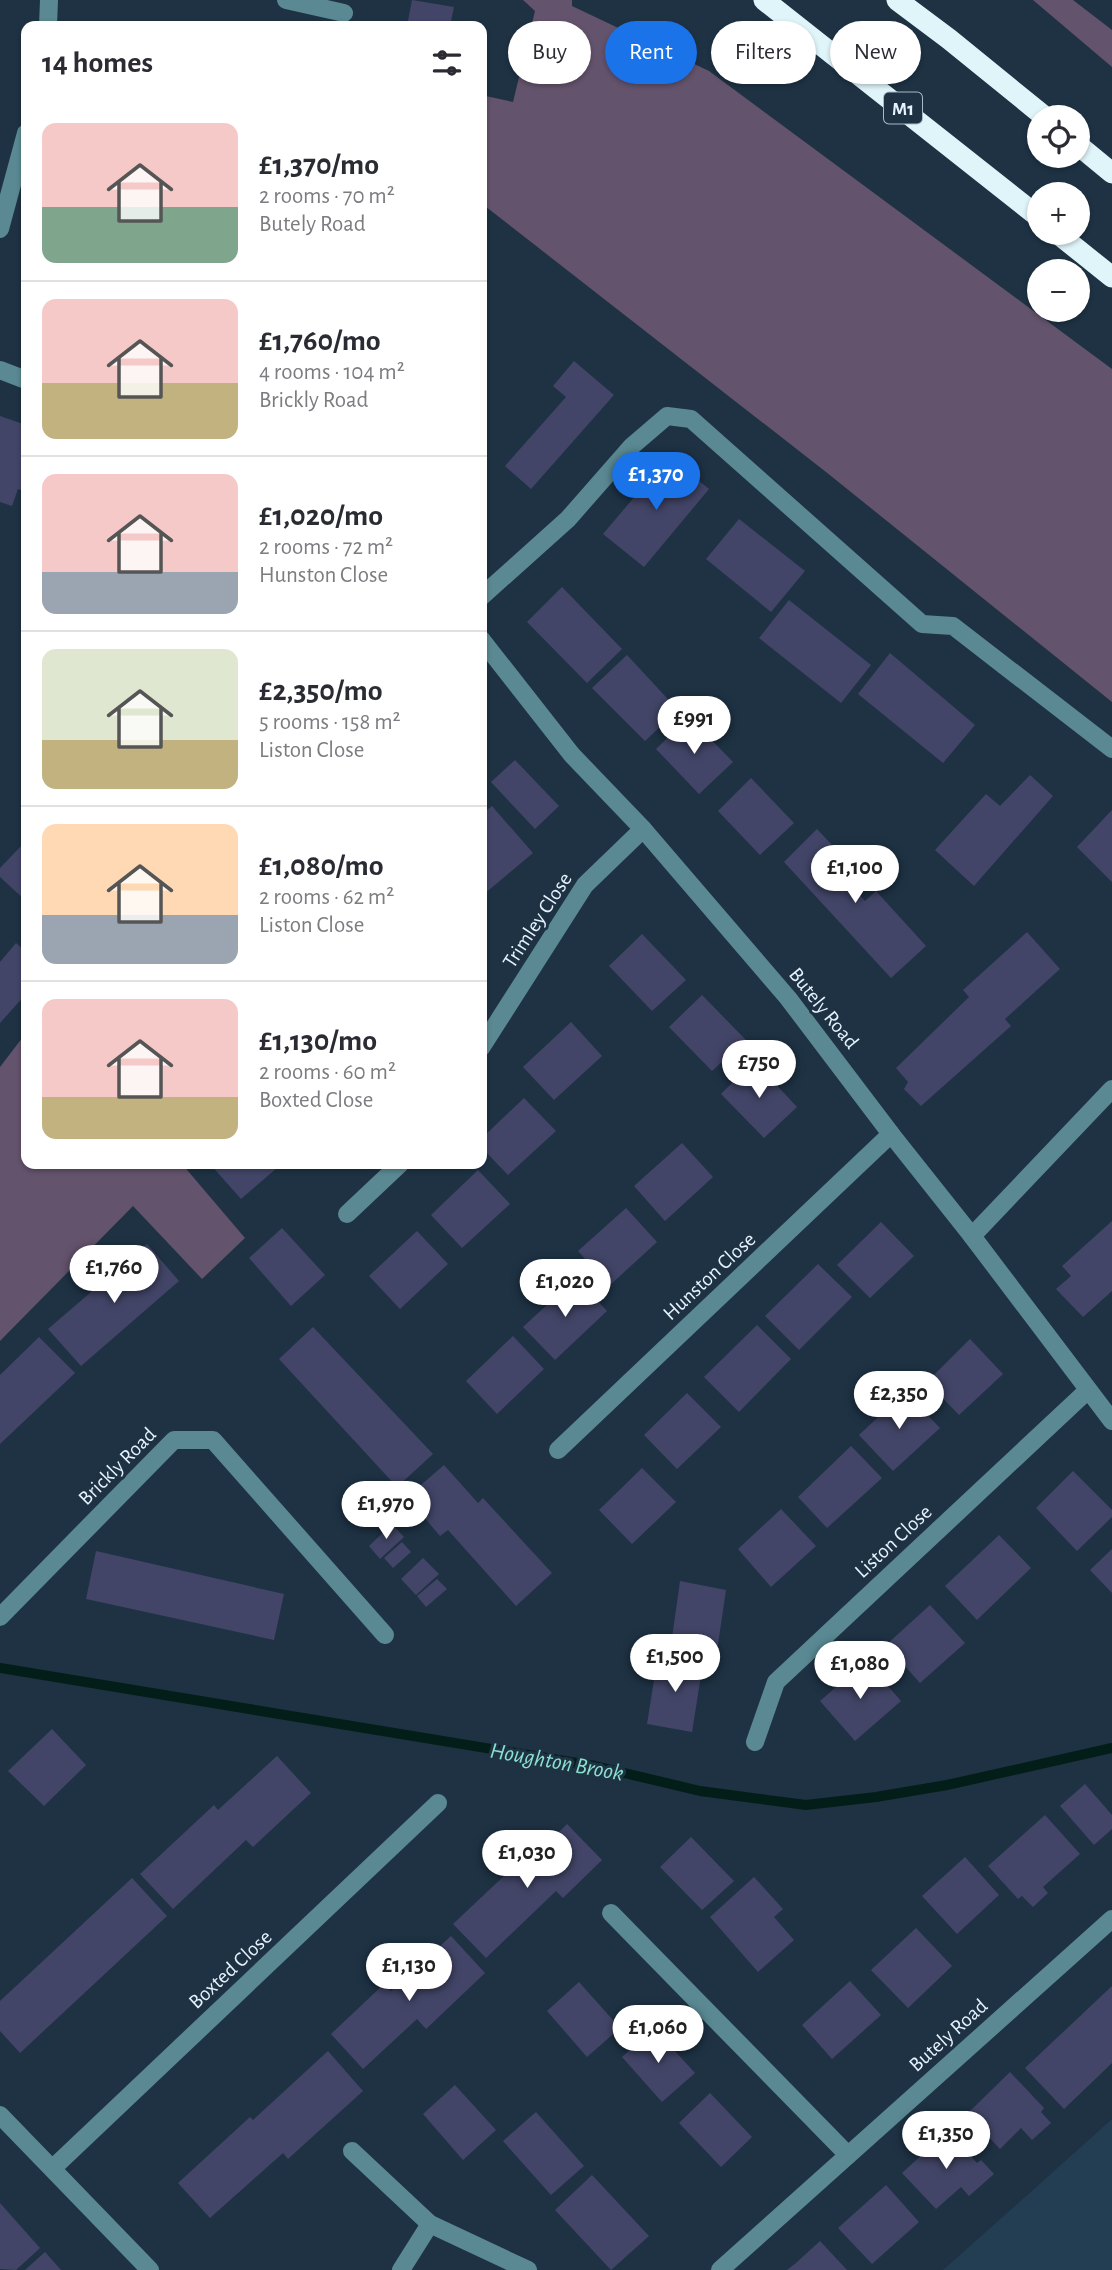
<!DOCTYPE html>
<meta charset="utf-8">
<style>
:root{--surface:#fff;--page:#f2f2f3;--text:#2b2b33;--muted:#7c7c81;--line:#e1e1e2;--accent:#1a73e8}
body{margin:0;font-family:"Alegreya Sans",sans-serif;background:var(--page);color:var(--text);height:100vh;display:flex;flex-direction:column;font-size:26px;white-space:nowrap}
*{box-sizing:border-box;margin:0}
p{font-size:23px;color:var(--muted)}
.icon{flex:none;width:38px;height:38px;fill:none;stroke:currentColor;stroke-width:2;stroke-linecap:round;stroke-linejoin:round}
.map{position:relative;flex:1;overflow:hidden}
.drawer{position:absolute;left:21px;top:21px;width:466px;height:1148px;display:flex;flex-direction:column;background:var(--surface);border-radius:14px;box-shadow:0 2px 5px #0004}
.drawer>*{flex:none}
.top-card{position:absolute;left:508px;top:21px;width:499px;height:63px;display:flex;gap:14px}
.controls{position:absolute;left:1027px;top:105px;display:grid;gap:14px}
.controls a{display:grid;place-items:center;width:63px;height:63px;border-radius:50%;background:var(--surface);box-shadow:0 2px 5px #0004;font-size:35px}
.price{position:absolute;translate:-50% -60px;padding:0 16px;border-radius:24px;background:#fff;color:#222;font-size:23px;line-height:46px;filter:drop-shadow(0 2px 4px #0008)}
.price::after{content:'';position:absolute;left:50%;top:42px;width:21px;height:16px;margin-left:-10px;background:inherit;clip-path:polygon(0 0,100% 0,50% 100%)}
.price.on{background:var(--accent);color:#fff}
ul{padding:0;list-style:none}
li{display:flex;align-items:center;gap:21px;height:175px;padding:0 21px}
li+li{border-top:2px solid var(--line)}
li span{display:grid;place-items:center;flex:none;width:196px;height:140px;border-radius:14px;color:#555}
li>.icon{margin-inline-start:auto}
span .icon{width:84px;height:84px;fill:#fffc;stroke-width:1}
li b{font-size:30px}
h2{display:flex;justify-content:space-between;align-items:center;height:84px;padding:0 21px;font-size:30px}
.chip{padding:0 24px;border-radius:32px;background:var(--surface);box-shadow:0 2px 5px #0004;font-size:24px;line-height:63px}
.chip.on{background:var(--accent);color:#fff}
.map>svg:first-child{display:block}
.built{fill:#233d53}
.green{fill:#63536c}
.lines{fill:none;stroke-linecap:round;stroke-linejoin:round}
.stream{stroke:#031e19;stroke-width:10}
.building{fill:#424567}
.minor{stroke:#5a8993;stroke-width:18}
.highway{stroke:#e0f5fa;stroke-width:21}
.labels{text-anchor:middle;stroke-width:6;stroke-linejoin:round;paint-order:stroke}
.shield{fill:#1e3244;stroke:#aab9c6;stroke-width:2}
.shield-label{font-size:19px;font-weight:bold;fill:#e6f3fe}
.street-label{font-size:21px;fill:#e6f3fe;stroke:#1e3244}
.water-label{font-size:23px;font-style:italic;fill:#8ce1ce;stroke:#1e3244}
</style>
<div class="map">
<svg width="1112" height="2270" viewBox="0 0 1112 2270">
<rect width="100%" height="100%" fill="#1e3244"/>
<!-- built -->
<path class="built" d="M1112,2119v151h-169l81,-72z"/>
<!-- green -->
<g class="green">
<path d="M523,0h49v6l137,65 403,298v333l-286,-230 -345,-269v-108l32,7 22,-91z"/>
<path d="M1033,0h40l39,30v37z"/>
<path d="M26,1033v131h156l63,74 -43,41 -69,-73 -133,135v-274z"/>
</g>
<g class="lines">
<!-- stream -->
<path class="stream" d="M0,1668l595,98 105,25 106,14 70,-8 71,-12 165,-37"/>
</g>
<!-- building -->
<g class="building">
<path d="M412,0l42,7 -4,19h-43z"/>
<path d="M574,361l40,34 -83,94 -26,-23 61,-69 -13,-11z"/>
<path d="M0,416l26,9v67l-8,-3 -6,17 -12,-4z"/>
<path d="M669,456l40,33 -65,78 -41,-33z"/>
<path d="M739,519l66,52 -34,41 -65,-53z"/>
<path d="M562,587l60,62 -35,34 -60,-61z"/>
<path d="M789,600l82,65 -30,38 -82,-65z"/>
<path d="M890,653l85,72 -32,38 -85,-69z"/>
<path d="M627,655l51,55 -33,31 -53,-53z"/>
<path d="M689,717l44,45 -34,32 -43,-45z"/>
<path d="M515,760l44,46 -24,23 -44,-47z"/>
<path d="M1030,775l23,21 -79,90 -39,-36 51,-56 14,12z"/>
<path d="M751,778l43,45 -34,32 -42,-44z"/>
<path d="M492,806l41,47 -50,42 -2,-2v-78z"/>
<path d="M1112,810v72l-35,-35z"/>
<path d="M817,829l43,46 -10,9 15,17 11,-10 50,55 -35,32 -107,-116z"/>
<path d="M24,843l2,2v56l-26,-24v-9z"/>
<path d="M1027,932l33,37 -55,50 6,7 -90,80 -17,-17 4,-7 -12,-14 73,-71 -6,-7z"/>
<path d="M642,934l44,46 -34,31 -43,-45z"/>
<path d="M16,943l10,9v42l-26,29v-61z"/>
<path d="M702,995l44,45 -34,31 -43,-44z"/>
<path d="M571,1022l31,34 -48,44 -31,-33z"/>
<path d="M754,1061l43,46 -33,31 -43,-44z"/>
<path d="M524,1098l32,33 -48,44 -27,-28v-8z"/>
<path d="M682,1143l31,34 -48,44 -31,-35z"/>
<path d="M210,1164h65l3,3 -37,32z"/>
<path d="M478,1170l32,34 -48,44 -31,-33z"/>
<path d="M626,1208l31,34 -48,44 -31,-35z"/>
<path d="M1112,1221v70l-29,26 -27,-28 15,-13 -9,-10z"/>
<path d="M881,1222l33,34 -44,42 -33,-33z"/>
<path d="M282,1228l43,47 -34,31 -42,-48z"/>
<path d="M417,1231l31,33 -48,45 -31,-33z"/>
<path d="M147,1244l32,37 -98,85 -33,-37z"/>
<path d="M818,1264l34,33 -53,53 -34,-34z"/>
<path d="M576,1278l31,33 -52,49 -32,-33z"/>
<path d="M757,1325l34,34 -52,53 -35,-35z"/>
<path d="M313,1327l120,127 -36,33 -118,-128z"/>
<path d="M513,1336l31,33 -47,45 -31,-33z"/>
<path d="M39,1337l36,36 -75,71v-69z"/>
<path d="M970,1339l33,35 -44,41 -32,-33z"/>
<path d="M905,1392l35,36 -47,43 -34,-36z"/>
<path d="M687,1393l34,34 -44,42 -33,-34z"/>
<path d="M851,1446l31,32 -55,50 -29,-31z"/>
<path d="M444,1465l34,38 5,-5 69,75 -36,33 -68,-76 -8,6 -33,-39z"/>
<path d="M642,1468l34,34 -44,42 -33,-34z"/>
<path d="M1073,1471l39,39v7l-35,34 -41,-43z"/>
<path d="M781,1509l35,37 -45,41 -33,-38z"/>
<path d="M392,1524l12,13 -24,22 -11,-13z"/>
<path d="M999,1535l32,33 -54,52 -32,-34z"/>
<path d="M402,1542l9,10 -18,16 -9,-10z"/>
<path d="M1112,1549v44l-22,-23z"/>
<path d="M96,1551l188,43 -10,46 -188,-41z"/>
<path d="M423,1558l16,16 -23,21 -15,-16z"/>
<path d="M437,1579l10,10 -21,18 -9,-11z"/>
<path d="M680,1581l46,9 -9,61 -46,-6z"/>
<path d="M930,1605l35,38 -45,40 -34,-38z"/>
<path d="M658,1655l45,8 -11,69 -45,-8z"/>
<path d="M866,1661l35,40 -46,40 -35,-40z"/>
<path d="M52,1729l34,36 -42,41 -36,-35z"/>
<path d="M277,1756l34,37 -58,54 -7,-7 -73,69 -33,-35 74,-69 4,5z"/>
<path d="M1085,1784l27,31v14l-18,16 -34,-39z"/>
<path d="M1045,1815l35,39 -37,33 5,6 -15,14 -11,-11 -4,3 -30,-33z"/>
<path d="M567,1824l35,36 -39,38 -7,-7 -70,67 -33,-34 70,-66 5,4z"/>
<path d="M691,1837l43,44 -32,29 -42,-43z"/>
<path d="M965,1857l34,38 -42,39 -35,-38z"/>
<path d="M754,1877l29,32 -9,8 20,23 -36,32 -48,-55z"/>
<path d="M132,1878l35,38 -147,137 -20,-22v-30z"/>
<path d="M916,1928l36,38 -44,42 -37,-38z"/>
<path d="M451,1936l34,37 -59,56 -9,-10 -54,50 -32,-35 53,-50 7,7z"/>
<path d="M850,1981l31,34 -49,44 -30,-34z"/>
<path d="M579,1982l41,46 -33,29 -40,-46z"/>
<path d="M1112,1986v77l-48,46 -39,-41z"/>
<path d="M654,2028l41,45 -33,29 -40,-45z"/>
<path d="M328,2051l35,40 -75,68 -5,-6 -73,65 -32,-35 72,-66 3,3z"/>
<path d="M1010,2072l34,36 -3,4 10,11 -19,17 -11,-12 -21,21 -33,-35z"/>
<path d="M455,2085l41,45 -33,30 -40,-46z"/>
<path d="M710,2093l42,44 -31,30 -42,-44z"/>
<path d="M536,2112l48,54 -33,29 -48,-54z"/>
<path d="M948,2131l29,32 4,-3 13,14 -25,22 -8,-9 -25,22 -34,-36z"/>
<path d="M592,2175l57,61 -38,34 -56,-60z"/>
<path d="M886,2185l33,37 -47,42 -34,-36z"/>
<path d="M0,2203l40,45 -24,22 -16,-1z"/>
<path d="M820,2241l27,29h-60l9,-7z"/>
<path d="M45,2252l16,18h-36z"/>
</g>
<g class="lines">
<!-- minor -->
<g class="minor">
<path d="M286,0l58,13"/>
<path d="M48,26l1,-26"/>
<path d="M0,229l26,-96"/>
<path d="M0,370l26,10"/>
<path d="M481,597l87,-78 64,-73 35,-30 24,3 231,205 31,2 159,123"/>
<path d="M481,639l91,116 71,74 145,169 103,136 81,102 140,185"/>
<path d="M481,1048l104,-163 58,-56"/>
<path d="M347,1214l53,-50"/>
<path d="M972,1236l140,-147"/>
<path d="M558,1450l333,-316"/>
<path d="M0,1617l174,-177h39l172,195"/>
<path d="M755,1742l21,-60 312,-292"/>
<path d="M611,1913l237,242"/>
<path d="M0,2115l150,155"/>
<path d="M352,2151l78,73 98,46"/>
<path d="M53,2168l385,-365"/>
<path d="M401,2270l29,-46"/>
<path d="M720,2270l392,-351"/>
</g>
<!-- highway -->
<g class="highway">
<path d="M764,0l276,218"/>
<path d="M897,0l52,39 96,78"/>
<path d="M1078,145l34,28"/>
<path d="M1057,233l55,44"/>
</g>
</g>
<g class="labels">
<!-- shield labels -->
<rect class="shield" x="884" y="92.5" width="38" height="31" rx="5"/>
<g class="shield-label">
<text x="903" y="115">M1</text>
</g>
<!-- street labels -->
<g class="street-label">
<text transform="translate(537 920) rotate(-57)" y="7">Trimley Close</text>
<text transform="translate(824 1008) rotate(51)" y="7">Butely Road</text>
<text transform="translate(709 1276) rotate(-43)" y="7">Hunston Close</text>
<text transform="translate(117 1466) rotate(-45)" y="7">Brickly Road</text>
<text transform="translate(893 1541) rotate(-43)" y="7">Liston Close</text>
<text transform="translate(230 1969) rotate(-43)" y="7">Boxted Close</text>
<text transform="translate(948 2035) rotate(-42)" y="7">Butely Road</text>
</g>
<!-- water labels -->
<g class="water-label">
<text transform="translate(557 1761) rotate(10)" y="8">Houghton Brook</text>
</g>
</g>
</svg>
<div class="controls">
<a><svg class="icon" aria-label="locate" viewBox="0 0 24 24"><circle cx="12" cy="12" r="6"/><path d="M12 2v4M12 18v4M2 12h4M18 12h4"/></svg></a>
<a>+</a>
<a>−</a>
</div>
<b class="price on" style="left:656px;top:512px">£1,370</b>
<b class="price" style="left:694px;top:756px">£991</b>
<b class="price" style="left:855px;top:905px">£1,100</b>
<b class="price" style="left:759px;top:1100px">£750</b>
<b class="price" style="left:114px;top:1305px">£1,760</b>
<b class="price" style="left:565px;top:1319px">£1,020</b>
<b class="price" style="left:899px;top:1431px">£2,350</b>
<b class="price" style="left:386px;top:1541px">£1,970</b>
<b class="price" style="left:675px;top:1694px">£1,500</b>
<b class="price" style="left:860px;top:1701px">£1,080</b>
<b class="price" style="left:527px;top:1890px">£1,030</b>
<b class="price" style="left:409px;top:2003px">£1,130</b>
<b class="price" style="left:658px;top:2065px">£1,060</b>
<b class="price" style="left:946px;top:2171px">£1,350</b>
<div class="top-card">
<a class="chip">Buy</a>
<a class="chip on">Rent</a>
<a class="chip">Filters</a>
<a class="chip">New</a>
</div>
<section class="drawer">
<h2>14 homes<svg class="icon" aria-label="filters" viewBox="0 0 24 24"><path d="M4 7h16M4 17h16"/><circle cx="9" cy="7" r="2"/><circle cx="15" cy="17" r="2"/></svg></h2>
<ul>
<li><span style="background:linear-gradient(#f6c9c9 60%,#7fa58c 0)"><svg class="icon" aria-label="home" viewBox="0 0 24 24"><path d="M3 11l9-7 9 7M6 9v11h12V9"/></svg></span><div><b>£1,370/mo</b><p>2 rooms · 70 m²</p><p>Butely Road</p></div></li>
<li><span style="background:linear-gradient(#f6c9c9 60%,#c2b280 0)"><svg class="icon" aria-label="home" viewBox="0 0 24 24"><path d="M3 11l9-7 9 7M6 9v11h12V9"/></svg></span><div><b>£1,760/mo</b><p>4 rooms · 104 m²</p><p>Brickly Road</p></div></li>
<li><span style="background:linear-gradient(#f6c9c9 70%,#9aa5b1 0)"><svg class="icon" aria-label="home" viewBox="0 0 24 24"><path d="M3 11l9-7 9 7M6 9v11h12V9"/></svg></span><div><b>£1,020/mo</b><p>2 rooms · 72 m²</p><p>Hunston Close</p></div></li>
<li><span style="background:linear-gradient(#dfe7d0 65%,#c2b280 0)"><svg class="icon" aria-label="home" viewBox="0 0 24 24"><path d="M3 11l9-7 9 7M6 9v11h12V9"/></svg></span><div><b>£2,350/mo</b><p>5 rooms · 158 m²</p><p>Liston Close</p></div></li>
<li><span style="background:linear-gradient(#ffd9b3 65%,#9aa5b1 0)"><svg class="icon" aria-label="home" viewBox="0 0 24 24"><path d="M3 11l9-7 9 7M6 9v11h12V9"/></svg></span><div><b>£1,080/mo</b><p>2 rooms · 62 m²</p><p>Liston Close</p></div></li>
<li><span style="background:linear-gradient(#f6c9c9 70%,#c2b280 0)"><svg class="icon" aria-label="home" viewBox="0 0 24 24"><path d="M3 11l9-7 9 7M6 9v11h12V9"/></svg></span><div><b>£1,130/mo</b><p>2 rooms · 60 m²</p><p>Boxted Close</p></div></li>
</ul>
</section>
</div>
